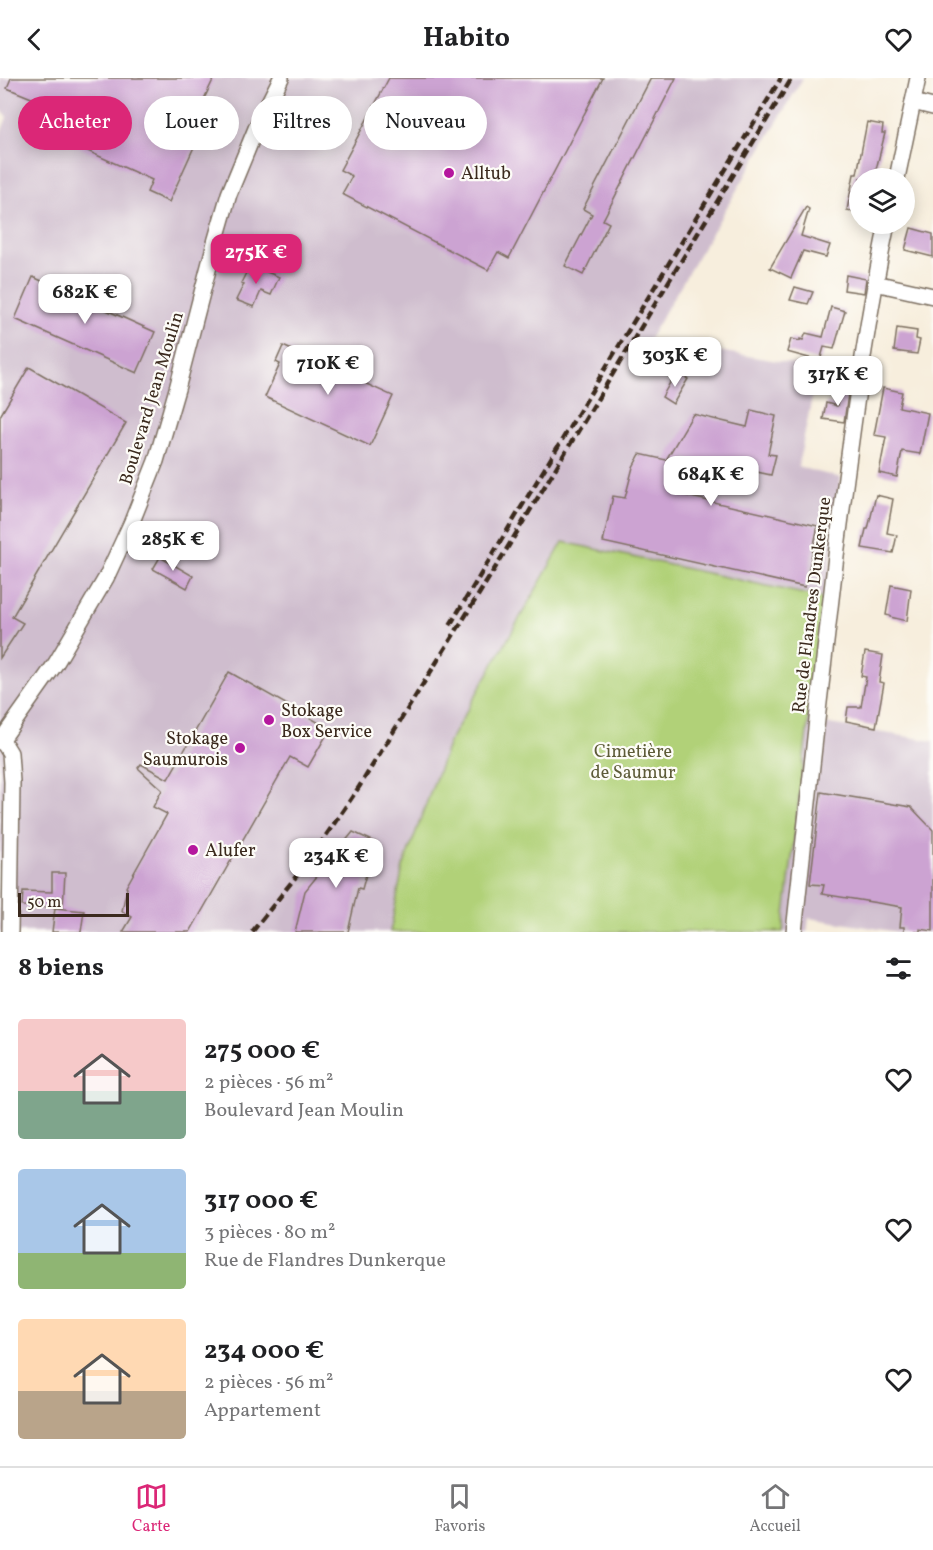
<!DOCTYPE html>
<html lang="fr">
<meta charset="utf-8">
<style>
:root{--surface:#fff;--page:#f2f2f2;--text:#202124;--muted:#757577;--line:#e0e0e0;--accent:#db2777}
body{margin:0;font-family:Vollkorn,serif;background:var(--page);color:var(--text);height:100vh;display:flex;flex-direction:column;font-size:22px;white-space:nowrap}
*{box-sizing:border-box;margin:0}
p{font-size:20px;color:var(--muted)}
.icon{flex:none;width:33px;height:33px;fill:none;stroke:currentColor;stroke-width:2;stroke-linecap:round;stroke-linejoin:round}
.map{position:relative;height:854px;overflow:hidden}
.sheet{display:flex;flex-direction:column;background:var(--surface);flex:1}
.sheet>*{flex:none}
.guide{position:absolute;left:18px;top:18px;width:600px;height:54px;display:flex;gap:12px}
.fabs{position:absolute;left:849px;top:90px;display:grid;gap:12px}
.fabs a{display:grid;place-items:center;width:66px;height:66px;border-radius:50%;background:var(--surface);box-shadow:0 3px 15px #0003;font-size:30px}
.scale{position:absolute;left:18px;bottom:15px;width:111px;box-sizing:border-box;padding-left:6px;border:3px solid #3b2a1e;border-top:0;font-size:16px;line-height:21px;white-space:nowrap;color:#3b2a1e;-webkit-text-stroke:4px #fdfcf7;paint-order:stroke}
.price{position:absolute;translate:-50% -51px;padding:0 14px;border-radius:12px;background:#fff;color:#222;font-size:20px;line-height:39px;filter:drop-shadow(0 2px 3px #0008)}
.price::after{content:'';position:absolute;left:50%;top:36px;width:18px;height:14px;margin-left:-9px;background:inherit;clip-path:polygon(0 0,100% 0,50% 100%)}
.price.on{background:var(--accent);color:#fff}
ul{padding:0;list-style:none}
li{display:flex;align-items:center;gap:18px;height:150px;padding:0 18px}
li span{display:grid;place-items:center;flex:none;width:168px;height:120px;border-radius:6px;color:#555}
li>.icon{margin-inline-start:auto}
span .icon{width:72px;height:72px;fill:#fffc;stroke-width:1}
li b{font-size:26px}
h2{display:flex;justify-content:space-between;align-items:center;height:72px;padding:0 18px;font-size:26px}
.pill{padding:0 21px;border-radius:27px;background:var(--surface);box-shadow:0 3px 15px #0003;font-size:21px;line-height:54px}
.pill.on{background:var(--accent);color:#fff}
header{display:flex;justify-content:space-between;align-items:center;height:78px;padding:0 18px;background:var(--surface);font-size:27px;font-weight:700}
.dock{display:flex;justify-content:space-around;align-items:center;height:84px;border-top:2px solid var(--line);background:var(--surface);font-size:16px;color:var(--muted)}
.dock a{display:grid;justify-items:center;gap:3px}
.dock .on{color:var(--accent)}
.map>svg:first-child{display:block}
.industrial{fill:#cfbdce}
.green{fill:#b1d178;stroke:#767e4b;stroke-width:1.5}
.building{fill:#cca3d2}
.lines{fill:none;stroke-linecap:round;stroke-linejoin:round}
.minor-casing{stroke:#7d6f61;stroke-width:18}
.minor{stroke:#fff;stroke-width:15}
.rail{stroke:#3b2a1e;stroke-width:4.5;stroke-dasharray:9 4.5;stroke-linecap:butt}
.poi-dot{fill:#b5179e;stroke:#fdfcf7;stroke-width:2}
.labels{text-anchor:middle;stroke-width:4.5;stroke-linejoin:round;paint-order:stroke}
.poi-label{font-size:18px;fill:#3b2a1e;stroke:#fdfcf7;text-anchor:start}
.street-label{font-size:18px;fill:#3b2a1e;stroke:#fdfcf7}
.park-label{font-size:18px;fill:#5e5c39;stroke:#fdfcf7}
</style>
<header><svg class="icon" aria-label="back" viewBox="0 0 24 24"><path d="M15 5l-7 7 7 7"/></svg>Habito<svg class="icon" aria-label="heart" viewBox="0 0 24 24"><path d="M12 20l-8-8c-3-5 5-10 8-4 3-6 11-1 8 4z"/></svg></header>
<div class="map">
<svg width="933" height="854" viewBox="0 0 933 854">
<rect width="100%" height="100%" fill="#fdfcf7"/>
<filter id="ink" filterUnits="userSpaceOnUse"><feTurbulence type="fractalNoise" baseFrequency=".0167" numOctaves="2"/><feDisplacementMap in="SourceGraphic" scale="12" xChannelSelector="R" yChannelSelector="G"/><feConvolveMatrix kernelMatrix="1 2 1 2 8 2 1 2 1" color-interpolation-filters="sRGB"/></filter>
<filter id="wash" filterUnits="userSpaceOnUse"><feTurbulence type="fractalNoise" baseFrequency=".008" numOctaves="4" result="noise"/><feDisplacementMap in="SourceGraphic" scale="24" xChannelSelector="R" yChannelSelector="G"/><feGaussianBlur stdDeviation="1.35" result="paint"/><feColorMatrix in="noise" values="0 0 0 0 0 0 0 0 0 0 0 0 0 0 0 0 0 1.4 0 .05"/><feComposite in="paint" operator="in"/></filter>
<g filter="url(#wash)">
<rect width="100%" height="100%" fill="#f7eedd"/>
<!-- industrial -->
<path class="industrial" d="M0,0h803l-154,261 169,29 -20,99 43,11 -30,243 122,20v191h-35l-89,-14 -2,14h-807v-797l7,-18 -7,-9z"/>
<!-- green -->
<path class="green" d="M563,464l260,56 -40,334h-393l13,-65 46,-125z"/>
<g id="blocks">
<!-- building -->
<g class="building">
<path d="M11,0h203l-21,44 10,5 -34,75 -22,-10 5,-12 -107,-48 11,-24 -49,-20z"/>
<path d="M389,0h214l-94,180 -11,-6 -10,18 -146,-76 10,-18 -12,-6z"/>
<path d="M651,0h25l-73,142 6,3 -26,52 -18,-9 27,-52 -9,-5z"/>
<path d="M867,44l16,3 -1,8h3l-11,45h-14v35l-13,-3 7,-36h3z"/>
<path d="M806,129l3,2 -8,27 29,9 -4,12 -23,-6 -12,27 -21,-10z"/>
<path d="M911,150l22,6v23l-28,-7z"/>
<path d="M250,187l29,12 -8,18 -10,-4 -7,16 -18,-7 8,-16 -3,-1z"/>
<path d="M846,197l20,4 -2,14 -20,-3z"/>
<path d="M33,199l122,55 -18,41 -122,-54z"/>
<path d="M795,209l18,5 -5,12 -18,-4z"/>
<path d="M831,229l14,4 -11,38 -10,-2 -4,14 -33,-9 4,-13 9,2v-2l3,1 3,-7 17,4z"/>
<path d="M897,250l20,3 -1,8 4,1 -3,14 -23,-3z"/>
<path d="M283,268l110,50 -23,50 -105,-49 15,-33 -4,-2z"/>
<path d="M29,289l97,56 -114,194 11,6 -23,35v-242z"/>
<path d="M676,294l12,7 -15,25 -11,-7z"/>
<path d="M840,309h9l-5,35 -21,-3 3,-16 11,3z"/>
<path d="M883,310l19,4 -3,15 29,6 -8,41 -18,-3 -5,26 -18,-4 7,-36 -12,-2z"/>
<path d="M751,332l25,6 -8,38 8,1 -5,20 -33,-7v3l-52,-13 -8,36 140,32 -13,61 -202,-45 10,-46 12,2 8,-31 7,-13 26,6 27,-46 54,13z"/>
<path d="M876,417l17,4 -6,34 10,2 -4,18 -31,-5 4,-19h2z"/>
<path d="M160,479l33,19 -6,12 -34,-19z"/>
<path d="M891,507l20,4 -4,32 -17,-4v-1l-4,-1z"/>
<path d="M865,574l18,3 -4,27 5,1 -8,44 -30,-6 2,-14h13l5,-30 -5,-1z"/>
<path d="M229,594l101,57 -22,38 -18,-10 -100,175h-67l9,-15 -10,-6 5,-23 -1,-1 41,-73 -14,-7 9,-17 -24,-22 3,-4 27,15z"/>
<path d="M821,714l90,15 22,23v101l-13,-2v3h-16v-5h-4l2,-20 -80,-13 2,-9 -14,-1z"/>
<path d="M353,754l22,10 -13,47 -4,-1 -10,44h-53l10,-41z"/>
<path d="M52,795h13l-2,35 -41,-2 1,-15 29,1z"/>
<path d="M55,830l29,3 -3,21h-29z"/>
</g>
</g>
</g>
<g filter="url(#ink)">
<use href="#blocks" fill-opacity="0" stroke="#7d6f61" stroke-width="1.5"/>
<g class="lines">
<!-- minor casing -->
<g class="minor-casing">
<g id="minor">
<path d="M913,24l20,5"/>
<path d="M897,100l21,-100"/>
<path d="M875,205l58,13"/>
<path d="M2,662l8,13 2,29 -2,150"/>
<path d="M0,664l56,-79 50,-85 25,-54 25,-63 21,-72 39,-150 13,-45 28,-68 24,-48"/>
<path d="M794,854c13,-125 27,-251 42,-376 14,-111 28,-223 51,-332"/>
</g>
</g>
<!-- minor -->
<use href="#minor" class="minor"/>
<!-- rail -->
<g class="rail">
<path d="M450,547l331,-547"/>
<path d="M252,854l58,-73 49,-72 138,-222 295,-487"/>
</g>
</g>
</g>
<!-- markers -->
<g class="poi-dot">
<circle cx="449" cy="95" r="6"/>
<circle cx="269" cy="642" r="6"/>
<circle cx="240" cy="670" r="6"/>
<circle cx="193" cy="772" r="6"/>
</g>
<g class="labels">
<!-- poi labels -->
<g class="poi-label">
<text x="461" y="101">Alltub</text>
<text x="281" y="638">Stokage<tspan x="281" dy="21">Box Service</tspan></text>
<text x="228" y="666" text-anchor="end">Stokage<tspan x="228" dy="21">Saumurois</tspan></text>
<text x="205" y="778">Alufer</text>
</g>
<!-- street labels -->
<g class="street-label">
<text transform="translate(151 320) rotate(-73)" y="6">Boulevard Jean Moulin</text>
<text transform="translate(811 527) rotate(-83)" y="6">Rue de Flandres Dunkerque</text>
</g>
<!-- park labels -->
<g class="park-label">
<text x="633" y="679">Cimetière<tspan x="633" dy="21">de Saumur</tspan></text>
</g>
</g>
</svg>
<div class="fabs">
<a><svg class="icon" aria-label="layers" viewBox="0 0 24 24"><path d="M12 4l9 5-9 5-9-5zM3 14l9 5 9-5"/></svg></a>
</div>
<div class="scale">50 m</div>
<b class="price on" style="left:256px;top:207px">275K €</b>
<b class="price" style="left:85px;top:247px">682K €</b>
<b class="price" style="left:675px;top:310px">303K €</b>
<b class="price" style="left:328px;top:318px">710K €</b>
<b class="price" style="left:838px;top:329px">317K €</b>
<b class="price" style="left:711px;top:429px">684K €</b>
<b class="price" style="left:173px;top:494px">285K €</b>
<b class="price" style="left:336px;top:811px">234K €</b>
<div class="guide">
<a class="pill on">Acheter</a>
<a class="pill">Louer</a>
<a class="pill">Filtres</a>
<a class="pill">Nouveau</a>
</div>
</div>
<section class="sheet">
<h2>8 biens<svg class="icon" aria-label="filters" viewBox="0 0 24 24"><path d="M4 7h16M4 17h16"/><circle cx="9" cy="7" r="2"/><circle cx="15" cy="17" r="2"/></svg></h2>
<ul>
<li><span style="background:linear-gradient(#f6c9c9 60%,#7fa58c 0)"><svg class="icon" aria-label="home" viewBox="0 0 24 24"><path d="M3 11l9-7 9 7M6 9v11h12V9"/></svg></span><div><b>275 000 €</b><p>2 pièces · 56 m²</p><p>Boulevard Jean Moulin</p></div><svg class="icon" aria-label="heart" viewBox="0 0 24 24"><path d="M12 20l-8-8c-3-5 5-10 8-4 3-6 11-1 8 4z"/></svg></li>
<li><span style="background:linear-gradient(#a9c7e8 70%,#8fb573 0)"><svg class="icon" aria-label="home" viewBox="0 0 24 24"><path d="M3 11l9-7 9 7M6 9v11h12V9"/></svg></span><div><b>317 000 €</b><p>3 pièces · 80 m²</p><p>Rue de Flandres Dunkerque</p></div><svg class="icon" aria-label="heart" viewBox="0 0 24 24"><path d="M12 20l-8-8c-3-5 5-10 8-4 3-6 11-1 8 4z"/></svg></li>
<li><span style="background:linear-gradient(#ffd9b3 60%,#b9a48a 0)"><svg class="icon" aria-label="home" viewBox="0 0 24 24"><path d="M3 11l9-7 9 7M6 9v11h12V9"/></svg></span><div><b>234 000 €</b><p>2 pièces · 56 m²</p><p>Appartement</p></div><svg class="icon" aria-label="heart" viewBox="0 0 24 24"><path d="M12 20l-8-8c-3-5 5-10 8-4 3-6 11-1 8 4z"/></svg></li>
</ul>
</section>
<nav class="dock">
<a class="on"><svg class="icon" aria-label="map" viewBox="0 0 24 24"><path d="M3 6l6-2 6 2 6-2v14l-6 2-6-2-6 2zM9 4v14M15 6v14"/></svg>Carte</a>
<a><svg class="icon" aria-label="saved" viewBox="0 0 24 24"><path d="M7 4h10v16l-5-4-5 4z"/></svg>Favoris</a>
<a><svg class="icon" aria-label="home" viewBox="0 0 24 24"><path d="M3 11l9-7 9 7M6 9v11h12V9"/></svg>Accueil</a>
</nav>
